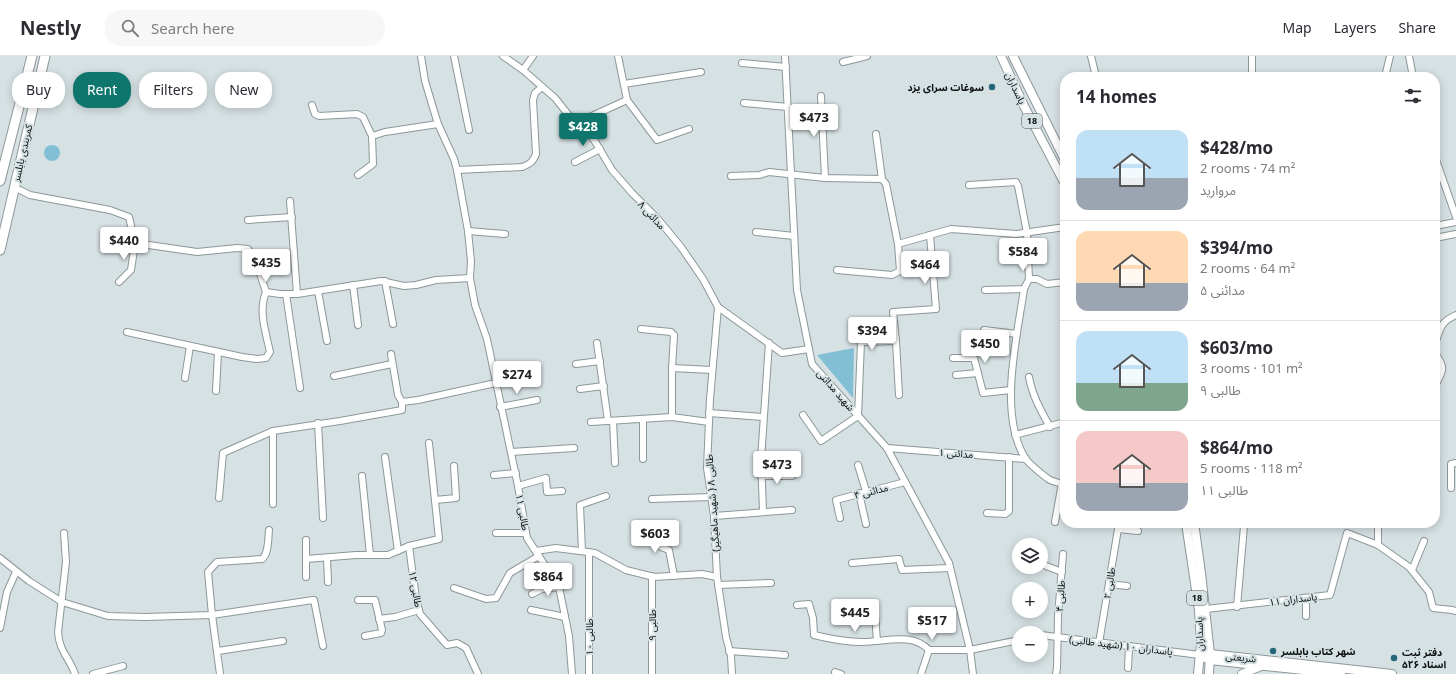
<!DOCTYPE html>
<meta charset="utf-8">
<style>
:root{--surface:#fff;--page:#f7f7f7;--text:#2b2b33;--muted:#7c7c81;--line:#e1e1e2;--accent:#0f766e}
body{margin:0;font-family:"Noto Sans","Noto Sans Arabic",sans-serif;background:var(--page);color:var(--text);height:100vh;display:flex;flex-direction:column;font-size:15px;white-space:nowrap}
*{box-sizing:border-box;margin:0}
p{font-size:13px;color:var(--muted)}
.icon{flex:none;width:22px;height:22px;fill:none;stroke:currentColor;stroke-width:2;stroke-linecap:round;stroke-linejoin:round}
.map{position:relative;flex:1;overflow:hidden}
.panel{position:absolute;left:1060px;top:16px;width:380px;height:456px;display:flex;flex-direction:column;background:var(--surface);border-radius:16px;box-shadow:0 2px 10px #0003}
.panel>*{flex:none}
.banner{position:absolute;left:12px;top:16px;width:380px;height:36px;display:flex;gap:8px}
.buttons{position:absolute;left:1012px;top:482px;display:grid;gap:8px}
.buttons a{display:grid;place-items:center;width:36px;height:36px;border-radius:50%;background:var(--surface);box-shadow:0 2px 10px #0003;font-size:20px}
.price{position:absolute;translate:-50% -34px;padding:0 9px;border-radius:4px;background:#fff;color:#222;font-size:13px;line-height:26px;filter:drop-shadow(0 1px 2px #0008)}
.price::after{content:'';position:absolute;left:50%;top:24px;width:12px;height:9px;margin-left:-6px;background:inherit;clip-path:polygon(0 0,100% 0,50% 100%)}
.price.on{background:var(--accent);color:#fff}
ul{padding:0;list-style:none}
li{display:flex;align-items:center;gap:12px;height:100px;padding:0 16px}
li+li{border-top:1px solid var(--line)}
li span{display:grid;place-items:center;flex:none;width:112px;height:80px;border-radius:12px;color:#555}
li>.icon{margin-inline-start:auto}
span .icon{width:48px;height:48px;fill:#fffc;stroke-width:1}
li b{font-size:17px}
h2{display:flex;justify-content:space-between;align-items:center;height:48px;padding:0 16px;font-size:17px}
.pill{padding:0 14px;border-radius:16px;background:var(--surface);box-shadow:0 2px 10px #0003;font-size:14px;line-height:36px}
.pill.on{background:var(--accent);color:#fff}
header{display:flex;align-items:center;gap:24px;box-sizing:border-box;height:56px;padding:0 20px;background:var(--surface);border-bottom:1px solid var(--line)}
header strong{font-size:19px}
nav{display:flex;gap:22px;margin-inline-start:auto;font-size:14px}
.search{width:280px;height:36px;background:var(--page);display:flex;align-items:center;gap:10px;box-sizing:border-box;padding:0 14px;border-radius:16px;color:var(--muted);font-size:15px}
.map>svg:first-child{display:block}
.green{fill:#82bfd5}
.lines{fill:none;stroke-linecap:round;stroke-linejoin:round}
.minor-casing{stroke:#8d979a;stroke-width:8}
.major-casing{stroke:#8d979a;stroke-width:10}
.highway-casing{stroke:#8d979a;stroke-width:11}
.minor{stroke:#fff;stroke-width:6}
.major{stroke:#fff;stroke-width:8}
.highway{stroke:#fff;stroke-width:9}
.poi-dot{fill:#26667b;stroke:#d6e1e4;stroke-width:1.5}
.labels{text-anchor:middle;stroke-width:4;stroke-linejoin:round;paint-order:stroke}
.shield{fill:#d6e1e4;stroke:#484d50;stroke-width:1}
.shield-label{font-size:9px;font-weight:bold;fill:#0b0e10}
.poi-label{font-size:10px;font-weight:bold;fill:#0b0e10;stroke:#d6e1e4;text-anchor:start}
.street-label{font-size:10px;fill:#0b0e10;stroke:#d6e1e4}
</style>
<header>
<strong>Nestly</strong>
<div class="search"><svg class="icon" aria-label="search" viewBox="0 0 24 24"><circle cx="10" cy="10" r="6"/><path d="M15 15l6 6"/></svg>Search here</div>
<nav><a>Map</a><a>Layers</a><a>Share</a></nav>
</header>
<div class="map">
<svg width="1456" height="618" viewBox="0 0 1456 618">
<rect width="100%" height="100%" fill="#d6e1e4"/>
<!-- green -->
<g class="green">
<circle cx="52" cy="97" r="8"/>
<path d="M854,292l-1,50 -36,-43z"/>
</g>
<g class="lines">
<!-- minor casing -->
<g class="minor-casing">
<g id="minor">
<path d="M421,0l4,25 9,30 4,13 16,35 3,11 11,61 3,30 -1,17 5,27 12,34 31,147 9,52 32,49 10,49 3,38"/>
<path d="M454,0l15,74"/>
<path d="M503,0l20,14 32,28 16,20 10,3 15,22 16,27 20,23 25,25 24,29 22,32 15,28 64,46 27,-4"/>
<path d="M785,0l12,234 15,74 75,84 62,115 21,87 3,24"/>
<path d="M1091,0l5,21"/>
<path d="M1252,0v21"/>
<path d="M1409,0l4,21"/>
<path d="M843,6l24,-6"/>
<path d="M742,7l44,4"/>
<path d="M523,14l10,-14"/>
<path d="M1385,21l5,-21"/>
<path d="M624,28l77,-12"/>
<path d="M821,40l4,82"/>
<path d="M627,44l30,40 32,-11"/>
<path d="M744,47l44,4"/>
<path d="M312,49l3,9 4,2 38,-2 6,3 9,19 1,28 -15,11"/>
<path d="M581,65l46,-21 -9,-44"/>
<path d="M876,78l6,45"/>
<path d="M372,80l13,-4 53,-8"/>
<path d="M1435,101l21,60"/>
<path d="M575,106l25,-13"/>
<path d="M457,114l65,-3c8,-3 11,-5 14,-13l-3,-54 2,-7 7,-6"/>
<path d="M731,120l28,-1 10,-3 56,6 57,1 4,5 12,60 2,27 -8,4 -55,-5"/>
<path d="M969,129l47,-3 2,4 9,47 2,46"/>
<path d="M20,134l10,5 80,15 19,7 6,26 62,9 40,-4 11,1 7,9 11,34"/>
<path d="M290,145l7,93"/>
<path d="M248,164l44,-3"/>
<path d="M1435,170l21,-4"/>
<path d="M468,175l37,3"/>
<path d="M756,176l38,4"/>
<path d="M1435,182l21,-4"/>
<path d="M898,188l53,-15 65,5 49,-7"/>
<path d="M385,225l8,43"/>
<path d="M119,226l12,-12 4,-27"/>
<path d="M353,229l5,40"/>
<path d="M1024,233c-7,49 -26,124 1,169 3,5 20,19 25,22 5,2 10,3 15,5"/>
<path d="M985,234l39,-1 5,-10h8l10,5 18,-2"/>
<path d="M318,235l9,50"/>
<path d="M286,238l14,94"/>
<path d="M718,251l-8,92 -3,69 7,48 3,61 9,60 5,19 1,18"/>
<path d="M641,273l30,3 3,3 -2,33"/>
<path d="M984,274l33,4"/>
<path d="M127,276l115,25 15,2 9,-1 4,-6c-4,-19 -12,-41 -4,-60l14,2h17l84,-13 23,5 12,-1 20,-5 34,-2"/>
<path d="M896,285l3,54"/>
<path d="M597,287l11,78"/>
<path d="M1435,288c6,-16 4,-21 21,-29"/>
<path d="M1435,297c11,16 8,17 0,33"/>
<path d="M391,298l7,41 4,7 16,-2 119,-26"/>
<path d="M953,302h21l9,35 28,-3"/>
<path d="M576,308l24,-3"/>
<path d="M956,319l22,-2"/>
<path d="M334,320l58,-12"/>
<path d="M1029,321c3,18 12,34 21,50"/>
<path d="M185,322l5,-32"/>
<path d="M580,333l24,-3"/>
<path d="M216,335l2,-39"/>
<path d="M500,351l37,-7"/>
<path d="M709,357l54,4"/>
<path d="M803,359l18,26 37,-25 3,-74 35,-1 -3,-29 43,-3 -6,-74"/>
<path d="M672,361v-49l40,2"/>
<path d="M613,365l2,42"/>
<path d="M591,366l81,-5 37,5"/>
<path d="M318,367l5,95"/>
<path d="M1015,379l50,-13"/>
<path d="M887,392l139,11"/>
<path d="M511,396l63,-4"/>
<path d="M385,401l13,94"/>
<path d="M643,403v-40"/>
<path d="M858,409l8,26"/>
<path d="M494,419l22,-2"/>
<path d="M362,420l8,79"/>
<path d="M761,420h31"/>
<path d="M518,430l28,-8 1,14 15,-1"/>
<path d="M1451,432v-24l5,-1"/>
<path d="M859,437l7,31"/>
<path d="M219,442l4,-45 50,-22 67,-10 62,-11v-8"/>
<path d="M652,443l59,-2"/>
<path d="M435,444l21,-2 -2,-32"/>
<path d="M273,448v-73"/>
<path d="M763,455l-2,-52 8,-116"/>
<path d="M987,457l18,1 4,-3v-54"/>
<path d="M714,460l78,-6"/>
<path d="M840,462l-4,-18 69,-18"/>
<path d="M1055,466l7,-39"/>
<path d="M658,471l3,20 8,3 5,26"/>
<path d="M1118,473l20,2"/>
<path d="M64,477l2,29 -8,70c1,19 11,25 17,42"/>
<path d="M496,477h30"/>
<path d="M306,484v37"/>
<path d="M1378,489v-22"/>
<path d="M409,490l7,53 4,15 27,31 10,-2 9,5 12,26"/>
<path d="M536,495l20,-3 39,5 31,17 28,7 48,-3 15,3"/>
<path d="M582,495l-2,-46 26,-9"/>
<path d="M589,496v122"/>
<path d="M0,502l29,23 33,21 46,14 37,1 67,-2 101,-15h1l9,46"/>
<path d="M327,502l1,24"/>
<path d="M306,503l50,-4h32l21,-9 30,-7 -10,-96"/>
<path d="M852,507l47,-4 3,11 48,-2"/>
<path d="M1041,508l21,8"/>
<path d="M1412,514l12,-29"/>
<path d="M1109,528l18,2"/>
<path d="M718,529l53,-2"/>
<path d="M454,532l32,11 10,-1 14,-25 29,-17"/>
<path d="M532,538l10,-5 17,-2"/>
<path d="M1306,542v18"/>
<path d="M358,544h17l7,30 -1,3 -16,3"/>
<path d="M797,549l12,-1 4,14 1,17c16,4 32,7 49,7 22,0 49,-10 66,8"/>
<path d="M1237,551l7,-81 -4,-3"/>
<path d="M1206,553l124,-14 17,-62 31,12 31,22 20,25 4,16 19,2 4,1"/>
<path d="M531,554l34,7"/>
<path d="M875,558l2,27"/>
<path d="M379,563l16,-2 24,-7"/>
<path d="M0,572l7,-36 9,-20"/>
<path d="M1041,579l159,20"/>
<path d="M1099,587l20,-120"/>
<path d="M218,595l65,-10"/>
<path d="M729,595l56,4"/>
<path d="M1128,612l1,-21"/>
<path d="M835,616l6,2"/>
<path d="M93,618l30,-8"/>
<path d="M220,618l-8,-59 -4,-43 9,-10 45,-3c7,-5 6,-21 7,-29"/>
<path d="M652,618v-98"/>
<path d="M921,618l8,-24h41l49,-10"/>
<path d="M1056,618l1,-6 1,-52 5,-62"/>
</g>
</g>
<!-- major casing -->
<g class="major-casing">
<g id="major">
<path d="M1001,0l23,50 41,78"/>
<path d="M1013,0l52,104"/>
<path d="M1186,467l13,87 2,33 -3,31"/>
<path d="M1194,467l7,50 9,81 -1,20"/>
<path d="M1200,599l10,-1 182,20"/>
<path d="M1205,602l5,2 131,14"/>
<path d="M1242,618l19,-8"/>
</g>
</g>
<!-- highway casing -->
<g class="highway-casing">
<g id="highway">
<path d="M0,125l32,-125"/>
<path d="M0,194l45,-194"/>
</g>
</g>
<!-- minor -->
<use href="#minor" class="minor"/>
<!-- major -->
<use href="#major" class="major"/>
<!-- highway -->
<use href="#highway" class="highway"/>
</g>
<!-- markers -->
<g class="poi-dot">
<circle cx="992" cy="31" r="4"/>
<circle cx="1273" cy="595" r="4"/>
<circle cx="1394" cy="602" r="4"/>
</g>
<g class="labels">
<!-- shield labels -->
<g class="shield">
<rect x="1022" y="58" width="20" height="14" rx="3"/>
<rect x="1187" y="535" width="20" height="14" rx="3"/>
</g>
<g class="shield-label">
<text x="1032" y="68">18</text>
<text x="1197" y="545">18</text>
</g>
<!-- poi labels -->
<g class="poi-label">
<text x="984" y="35" text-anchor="end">سوغات سرای یزد</text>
<text x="1281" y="599">شهر کتاب بابلسر</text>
<text x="1402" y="600">دفتر ثبت<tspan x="1402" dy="12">اسناد ۵۲۶</tspan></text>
</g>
<!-- street labels -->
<g class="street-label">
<text transform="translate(1016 32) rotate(64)" y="4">پاسداران</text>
<text transform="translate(22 97) rotate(-77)" y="4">کمربندی بابلسر</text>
<text transform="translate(652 159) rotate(47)" y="4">مدائنی ۸</text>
<text transform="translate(836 334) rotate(49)" y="4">شهید مدائنی</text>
<text transform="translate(956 397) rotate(4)" y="4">مدائنی ۱</text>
<text transform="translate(871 435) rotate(-14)" y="4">مدائنی ۴</text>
<text transform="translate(712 447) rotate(-94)" y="4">طالبی ۸ ( شهید ماهیگیر)</text>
<text transform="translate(523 456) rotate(80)" y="4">طالبی ۱۱</text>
<text transform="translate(1109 527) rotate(-81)" y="4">طالبی ۲</text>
<text transform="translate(416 533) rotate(80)" y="4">طالبی ۱۲</text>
<text transform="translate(1060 540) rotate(-86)" y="4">طالبی ۴</text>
<text transform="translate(1293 543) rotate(-7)" y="4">پاسداران ۱۱</text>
<text transform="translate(652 569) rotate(-90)" y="4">طالبی ۹</text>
<text transform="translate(1199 578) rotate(-92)" y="4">پاسداران</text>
<text transform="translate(589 581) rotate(-90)" y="4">طالبی ۱۰</text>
<text transform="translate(1121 589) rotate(7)" y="4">پاسداران ۱۰ (شهید طالبی)</text>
<text transform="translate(1241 601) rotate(6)" y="4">شریعتی</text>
</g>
</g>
</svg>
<div class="buttons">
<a><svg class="icon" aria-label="layers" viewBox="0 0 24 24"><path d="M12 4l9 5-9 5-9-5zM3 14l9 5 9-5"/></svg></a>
<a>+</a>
<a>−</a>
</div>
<b class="price" style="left:814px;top:82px">$473</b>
<b class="price on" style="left:583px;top:91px">$428</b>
<b class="price" style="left:124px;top:205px">$440</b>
<b class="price" style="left:1023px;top:216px">$584</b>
<b class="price" style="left:266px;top:227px">$435</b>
<b class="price" style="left:925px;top:229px">$464</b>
<b class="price" style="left:872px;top:295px">$394</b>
<b class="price" style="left:985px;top:308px">$450</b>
<b class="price" style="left:517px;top:339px">$274</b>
<b class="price" style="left:777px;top:429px">$473</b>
<b class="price" style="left:655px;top:498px">$603</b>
<b class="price" style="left:548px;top:541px">$864</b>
<b class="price" style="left:855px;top:577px">$445</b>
<b class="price" style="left:932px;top:585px">$517</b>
<div class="banner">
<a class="pill">Buy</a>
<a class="pill on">Rent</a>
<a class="pill">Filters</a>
<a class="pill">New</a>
</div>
<section class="panel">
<h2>14 homes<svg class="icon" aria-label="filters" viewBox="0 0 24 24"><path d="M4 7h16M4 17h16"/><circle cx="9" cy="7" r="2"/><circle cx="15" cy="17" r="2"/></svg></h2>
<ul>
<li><span style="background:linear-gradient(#bfe0f5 60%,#9aa5b1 0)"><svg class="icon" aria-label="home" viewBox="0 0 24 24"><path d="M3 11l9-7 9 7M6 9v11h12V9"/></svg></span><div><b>$428/mo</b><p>2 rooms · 74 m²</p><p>مروارید</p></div></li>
<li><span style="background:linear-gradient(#ffd9b3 65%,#9aa5b1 0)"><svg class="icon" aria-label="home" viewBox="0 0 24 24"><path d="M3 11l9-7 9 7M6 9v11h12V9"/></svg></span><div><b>$394/mo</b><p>2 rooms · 64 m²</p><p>مدائنی ۵</p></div></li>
<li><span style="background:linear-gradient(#bfe0f5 65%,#7fa58c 0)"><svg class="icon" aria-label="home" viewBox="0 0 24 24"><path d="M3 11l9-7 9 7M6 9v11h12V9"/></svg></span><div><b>$603/mo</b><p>3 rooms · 101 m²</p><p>طالبی ۹</p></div></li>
<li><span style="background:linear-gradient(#f6c9c9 65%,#9aa5b1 0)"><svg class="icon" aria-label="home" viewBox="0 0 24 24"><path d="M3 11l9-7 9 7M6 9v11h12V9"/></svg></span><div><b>$864/mo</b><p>5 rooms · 118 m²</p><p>طالبی ۱۱</p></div></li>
</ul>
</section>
</div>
